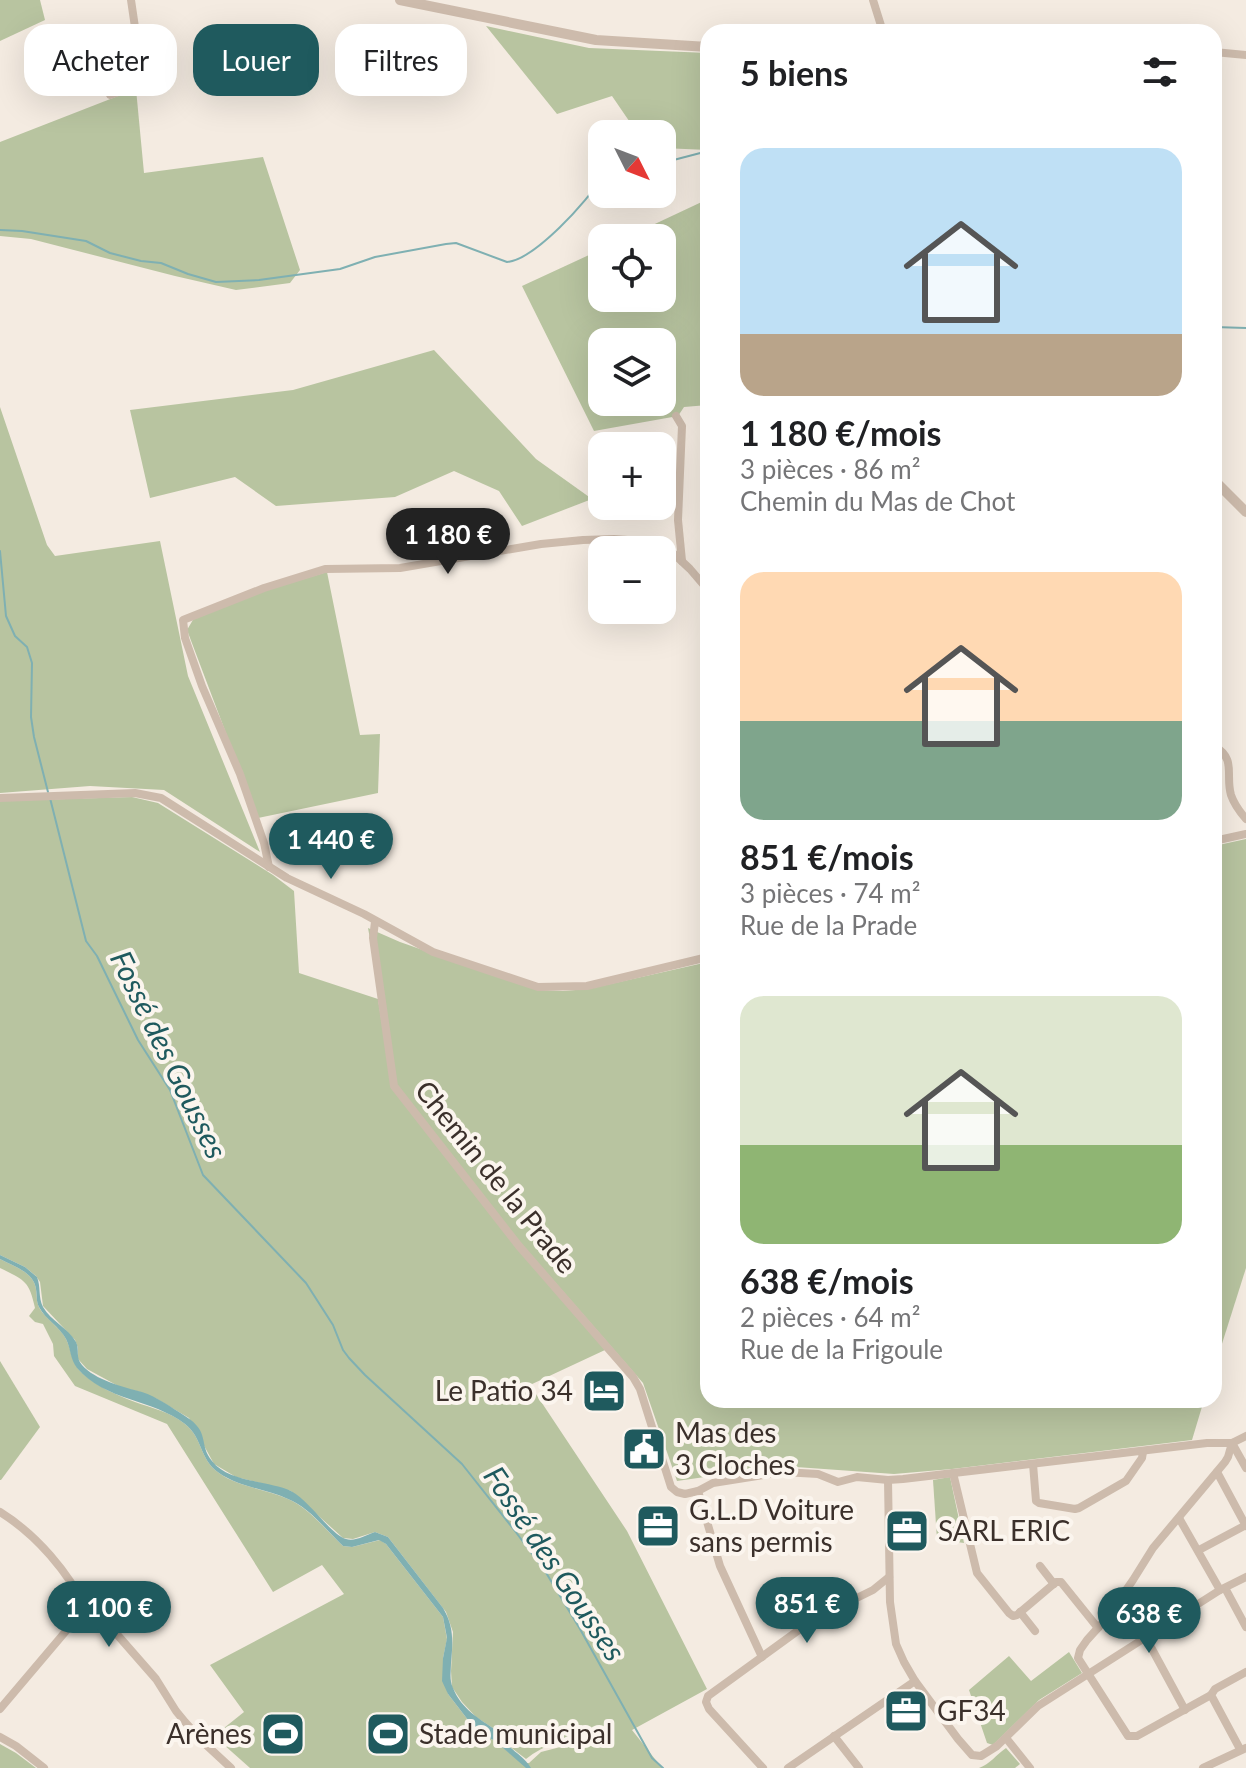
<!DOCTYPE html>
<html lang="fr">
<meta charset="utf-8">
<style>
:root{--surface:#fff;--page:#f2f2f2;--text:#202124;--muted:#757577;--accent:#1f5a5e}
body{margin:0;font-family:Lato,sans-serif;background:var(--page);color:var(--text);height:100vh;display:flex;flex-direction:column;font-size:30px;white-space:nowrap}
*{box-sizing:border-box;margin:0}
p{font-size:26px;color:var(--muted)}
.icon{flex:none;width:44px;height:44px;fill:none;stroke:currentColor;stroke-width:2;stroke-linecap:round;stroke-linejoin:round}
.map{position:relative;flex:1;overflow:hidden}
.panel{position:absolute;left:700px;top:24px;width:522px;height:1384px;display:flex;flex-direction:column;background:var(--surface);border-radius:24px;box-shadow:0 8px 32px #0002}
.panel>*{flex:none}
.hud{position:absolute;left:24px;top:24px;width:556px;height:72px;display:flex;gap:16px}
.needle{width:52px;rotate:132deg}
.controls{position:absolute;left:588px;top:120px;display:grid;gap:16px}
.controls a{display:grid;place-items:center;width:88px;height:88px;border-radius:16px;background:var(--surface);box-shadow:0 8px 32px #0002;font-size:40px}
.price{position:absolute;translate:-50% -68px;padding:0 18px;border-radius:28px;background:var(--accent);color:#fff;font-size:26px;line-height:52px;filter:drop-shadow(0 2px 4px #0008)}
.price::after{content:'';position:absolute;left:50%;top:48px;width:24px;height:18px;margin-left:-12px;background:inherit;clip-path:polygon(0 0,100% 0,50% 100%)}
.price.current{background:#222;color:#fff}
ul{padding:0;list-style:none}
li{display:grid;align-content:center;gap:16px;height:424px;padding:0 40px}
li span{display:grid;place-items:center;height:248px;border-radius:24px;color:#555}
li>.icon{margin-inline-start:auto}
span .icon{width:144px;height:144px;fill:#fffc;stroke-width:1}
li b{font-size:34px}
h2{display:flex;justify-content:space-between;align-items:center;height:96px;padding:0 40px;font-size:34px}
.chip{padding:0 28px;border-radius:24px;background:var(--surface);box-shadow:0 8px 32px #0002;font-size:28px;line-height:72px}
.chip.current{background:var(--accent);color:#fff}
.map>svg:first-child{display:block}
.green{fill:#b8c4a0;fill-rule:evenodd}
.water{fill:#7fb0b2}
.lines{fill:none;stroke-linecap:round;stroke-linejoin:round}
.stream{stroke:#7fb0b2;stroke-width:2}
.minor{stroke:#cdbbac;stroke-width:8}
.tertiary{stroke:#cdbbac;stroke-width:10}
.labels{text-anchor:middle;stroke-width:8;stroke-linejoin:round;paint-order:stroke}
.street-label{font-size:28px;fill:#3b302b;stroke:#fbf5ee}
.poi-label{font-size:28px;fill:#3b302b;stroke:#fbf5ee;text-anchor:start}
.water-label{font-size:30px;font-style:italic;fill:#1f5a5e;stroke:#fbf5ee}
</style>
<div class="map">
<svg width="1246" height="1768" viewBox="0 0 1246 1768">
<rect width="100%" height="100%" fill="#f4ebe1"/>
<!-- green -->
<g class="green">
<path d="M0,0h40l5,20 -45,21z"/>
<path d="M486,26l103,22 119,5v97l-46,-2v-14h-24l-26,-38 -55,18z"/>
<path d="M136,89l8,84 119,-16 37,113 -10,13 -54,7 -61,-14 -144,-37 -31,-3v-94z"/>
<path d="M708,199v206l-24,2 -6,9 -84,15 -72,-145 80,-37v49h60v-60h-37zM602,342h60v60h-60z"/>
<path d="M434,350l102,109 56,40 -70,27 -23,-35 -45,-20 -59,26 -119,9 -41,-29 -85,21 -20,-88 163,-20z"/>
<path d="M0,407l47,138 8,11 105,-15 28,135 72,176 -96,-62 -74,-4 -90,7z"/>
<path d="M327,572l33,163 20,-1 -2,59 -120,25 -71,-188 7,-12 73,-28z"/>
<path d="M132,797l26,6 115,72 21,16 5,82 79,26 14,88 213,263 -75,35 97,146 80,158 -75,41 30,38h-412l-36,-32 30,-24 -34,-47 134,-71 -22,-29 -49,27 -106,-168 -92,-38 -21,-30 -1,-12 -10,-20 -8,-2 -6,-6 6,-8c-6,-28 -11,-28 -35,-40v-9c13,7 34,13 36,30 1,9 0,15 6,23 7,9 19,17 24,27 6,12 5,23 15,33 15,14 35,23 54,30 17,6 35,10 50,22 18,14 14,35 34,49 19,14 47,16 69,26 21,9 38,31 55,47l9,1 28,-7 6,4 57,73 4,22 -4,19 5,36 20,26 14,14 13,7 27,22h7l12,-11 31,-8 18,-8c-23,1 -47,9 -64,23l-17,-13 -10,-14 -23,-15 -14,-15 -10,-15 -1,-16 2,-39 -7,-20 -58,-75 -13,-5 -22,7 -10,-1 -52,-47 -55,-14 -22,-13 -25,-46 -32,-19 -17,-7 -20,-5 -33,-18 -9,-10v-11l-3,-8 -32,-34 -3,-24 -4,-6 -11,-9 -25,-12v-454z"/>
<path d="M1246,839v429l-32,101v-523z"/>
<path d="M368,928l32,14 137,48 26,1 25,-2 120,-27v438h496l-12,40 -240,29 -58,5 -112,-8 -105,15 -34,-98 -132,-151 -114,-145z"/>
<path d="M0,1361l40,66 -39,53h-1z"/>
<path d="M950,1477l14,66 -27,-4 -4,-59z"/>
<path d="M1069,1652l13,21 -43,27 -46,45 -6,-2 -18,-53 40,-34 22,25z"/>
<path d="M0,1744l16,9 20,15h-36z"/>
<path d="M1006,1748l14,16 -5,4h-36c11,-4 17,-13 27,-20z"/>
</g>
<!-- water -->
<path class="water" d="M0,1255l25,12 12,10c4,10 1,20 6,30 8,14 25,21 33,35 4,8 -1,15 6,23 13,15 41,22 60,27 15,5 29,15 43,24 26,16 13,28 27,45 17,22 56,19 79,30 18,9 40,44 55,48 9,3 20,-4 29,-7l13,5 55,71c11,18 10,34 8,55 0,8 -2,17 2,25 9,22 26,30 44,43 6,4 8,10 12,15 8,8 16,12 22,22h-5l-31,-27 -13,-7 -14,-14 -20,-26 -6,-13 1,-23 4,-20 -4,-21 -57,-73 -7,-4 -27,7 -9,-1c-17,-16 -33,-38 -55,-47 -22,-10 -49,-12 -69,-26 -20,-14 -16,-35 -34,-49 -32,-25 -80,-23 -108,-56 -7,-9 -6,-19 -11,-29 -6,-12 -21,-20 -27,-32 -3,-6 -2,-12 -3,-18 -2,-17 -23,-23 -36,-30z"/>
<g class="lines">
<!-- stream -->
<g class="stream">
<path d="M662,163l46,-12"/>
<path d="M0,230l22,1 64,10 24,12 31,8 20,2 27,11 28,8 43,-2 81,-11 35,-12 71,-13 10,-1 51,19c27,-2 81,-61 95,-85"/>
<path d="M1214,327l32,1"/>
<path d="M0,551l6,65 9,20 12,11 5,16 -1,54 3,20 14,55"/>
<path d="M50,798l36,143 11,15 41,84 32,50 33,85 103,108 27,42 10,25 6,8 16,17 97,89 53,67 30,40 35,58 72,129 11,10"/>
</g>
<!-- minor -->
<g class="minor">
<path d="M873,0l10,32"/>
<path d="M1214,52l32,3"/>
<path d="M110,95l26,-9 6,-11 -11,-75"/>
<path d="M676,416l6,10 -4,94 4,41"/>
<path d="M1214,746c23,13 11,29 17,49 3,9 9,17 15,24"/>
<path d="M0,798l135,-5 26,5 126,80 77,36 69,38 105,35 49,-1 121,-29"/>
<path d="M1214,841l32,-7"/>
<path d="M269,867l-5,-24 -24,-69 -38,-88 -17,-48 -2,-18 81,-32 61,-19 75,-1 141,-24 42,-4 31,-1 40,3 20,12 16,15 18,21"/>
<path d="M375,922l-2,16 21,148 125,160 114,131 7,12 31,98 6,5 8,2 13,-3 15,-8 70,-11 35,2 20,8 19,-5 31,3 15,-1 304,-36h25l14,-7"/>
<path d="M1232,1443l14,25"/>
<path d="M1033,1464l3,37 3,2 36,6 4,-1 47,-27 16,-23 1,-6"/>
<path d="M1217,1472l29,54"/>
<path d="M953,1473l24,100 32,40 4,3 4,-1 39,-33h5l37,46"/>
<path d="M888,1480l2,122 6,42 8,18 11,19 43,58 14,16 9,1 16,-10 41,-40 182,-116 26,-13"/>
<path d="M698,1491l22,75 42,91"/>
<path d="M0,1512c37,23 68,60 87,98l13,5 56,64 20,32 9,11 18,20 28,26"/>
<path d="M1179,1518l41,72"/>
<path d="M1199,1550l47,-25"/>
<path d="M1040,1566l14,18"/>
<path d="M1225,1588l21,39"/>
<path d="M1020,1612l15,19"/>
<path d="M1146,1638l39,72"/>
<path d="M1211,1695l-74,41h-9l-50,-78 2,-8 7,-10 19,-21 27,-39 20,-32 72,-86 3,-5 4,-14"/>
<path d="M0,1709l77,-91 10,-8"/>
<path d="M834,1736l25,32"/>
<path d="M0,1737l16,9 28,22"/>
<path d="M1006,1738l24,30"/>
<path d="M1240,1749l-29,-54 4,-6 31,-17"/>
<path d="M763,1768l-54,-59 -3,-7 2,-6 106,-77 59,-29 16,-13"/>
<path d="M788,1768l127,-87"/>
<path d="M1203,1768l43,-20"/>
</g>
<!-- tertiary -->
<g class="tertiary">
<path d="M400,0l196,40 112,7"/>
<path d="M1214,480l32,32"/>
</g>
</g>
<!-- icons -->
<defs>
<g id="hotel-square" transform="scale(2.3)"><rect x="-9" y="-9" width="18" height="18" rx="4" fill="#1f5a5e" stroke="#fbf5ee"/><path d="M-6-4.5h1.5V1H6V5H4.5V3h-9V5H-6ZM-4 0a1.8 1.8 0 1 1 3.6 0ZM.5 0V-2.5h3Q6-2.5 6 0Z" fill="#fff"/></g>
<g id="civic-square" transform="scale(2.3)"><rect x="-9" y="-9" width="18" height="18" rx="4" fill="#1f5a5e" stroke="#fbf5ee"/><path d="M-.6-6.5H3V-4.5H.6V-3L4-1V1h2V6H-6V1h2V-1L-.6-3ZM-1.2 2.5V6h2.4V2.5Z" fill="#fff"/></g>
<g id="office-square" transform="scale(2.3)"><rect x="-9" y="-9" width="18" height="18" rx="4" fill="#1f5a5e" stroke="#fbf5ee"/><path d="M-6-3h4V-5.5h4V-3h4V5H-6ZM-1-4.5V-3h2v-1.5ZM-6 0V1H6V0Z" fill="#fff"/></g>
<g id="stadium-square" transform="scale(2.3)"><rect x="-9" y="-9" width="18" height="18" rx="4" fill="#1f5a5e" stroke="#fbf5ee"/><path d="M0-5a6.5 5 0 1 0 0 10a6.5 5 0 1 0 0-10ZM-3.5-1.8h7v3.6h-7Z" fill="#fff"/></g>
</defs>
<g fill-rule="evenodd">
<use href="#hotel-square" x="604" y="1391"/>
<use href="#civic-square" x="644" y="1449"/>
<use href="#office-square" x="658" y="1526"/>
<use href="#office-square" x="907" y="1531"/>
<use href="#office-square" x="906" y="1711"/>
<use href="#stadium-square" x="283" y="1734"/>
<use href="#stadium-square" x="388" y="1734"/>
</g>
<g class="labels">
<!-- street labels -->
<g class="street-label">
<text transform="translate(496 1177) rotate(51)" y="10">Chemin de la Prade</text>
</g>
<!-- poi labels -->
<g class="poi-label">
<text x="573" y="1401" text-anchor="end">Le Patio 34</text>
<text x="675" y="1443">Mas des<tspan x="675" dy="32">3 Cloches</tspan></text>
<text x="689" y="1520">G.L.D Voiture<tspan x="689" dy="32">sans permis</tspan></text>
<text x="938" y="1541">SARL ERIC</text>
<text x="937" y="1721">GF34</text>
<text x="252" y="1744" text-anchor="end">Arènes</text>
<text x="419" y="1744">Stade municipal</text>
</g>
<!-- water labels -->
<g class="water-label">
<text transform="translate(168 1055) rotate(64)" y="10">Fossé des Gousses</text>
<text transform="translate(554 1564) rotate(56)" y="10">Fossé des Gousses</text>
</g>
</g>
</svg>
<div class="controls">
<a><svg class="needle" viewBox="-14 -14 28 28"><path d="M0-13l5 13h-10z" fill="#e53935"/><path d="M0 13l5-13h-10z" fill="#757577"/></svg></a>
<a><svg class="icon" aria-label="locate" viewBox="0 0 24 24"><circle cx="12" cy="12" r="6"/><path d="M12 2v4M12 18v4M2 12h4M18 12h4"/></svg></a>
<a><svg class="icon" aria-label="layers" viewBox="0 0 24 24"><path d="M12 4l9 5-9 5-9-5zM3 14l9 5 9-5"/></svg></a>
<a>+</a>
<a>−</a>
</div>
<b class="price current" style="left:448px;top:576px">1 180 €</b>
<b class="price" style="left:331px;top:881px">1 440 €</b>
<b class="price" style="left:807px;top:1645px">851 €</b>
<b class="price" style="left:109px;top:1649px">1 100 €</b>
<b class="price" style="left:1149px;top:1655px">638 €</b>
<div class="hud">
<a class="chip">Acheter</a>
<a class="chip current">Louer</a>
<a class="chip">Filtres</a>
</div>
<section class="panel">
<h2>5 biens<svg class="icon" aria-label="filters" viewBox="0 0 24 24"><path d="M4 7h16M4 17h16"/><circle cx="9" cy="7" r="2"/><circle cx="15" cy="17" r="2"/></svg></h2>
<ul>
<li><span style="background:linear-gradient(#bfe0f5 75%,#b9a48a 0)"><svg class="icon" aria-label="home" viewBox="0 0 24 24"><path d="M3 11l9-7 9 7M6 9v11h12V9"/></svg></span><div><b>1 180 €/mois</b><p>3 pièces · 86 m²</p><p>Chemin du Mas de Chot</p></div></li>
<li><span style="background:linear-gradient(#ffd9b3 60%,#7fa58c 0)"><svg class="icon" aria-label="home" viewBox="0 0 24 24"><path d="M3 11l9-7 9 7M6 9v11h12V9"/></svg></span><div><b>851 €/mois</b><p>3 pièces · 74 m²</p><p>Rue de la Prade</p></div></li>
<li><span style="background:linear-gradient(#dfe7d0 60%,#8fb573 0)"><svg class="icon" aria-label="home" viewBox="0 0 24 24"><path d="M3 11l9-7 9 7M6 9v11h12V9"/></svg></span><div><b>638 €/mois</b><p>2 pièces · 64 m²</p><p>Rue de la Frigoule</p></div></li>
</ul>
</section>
</div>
